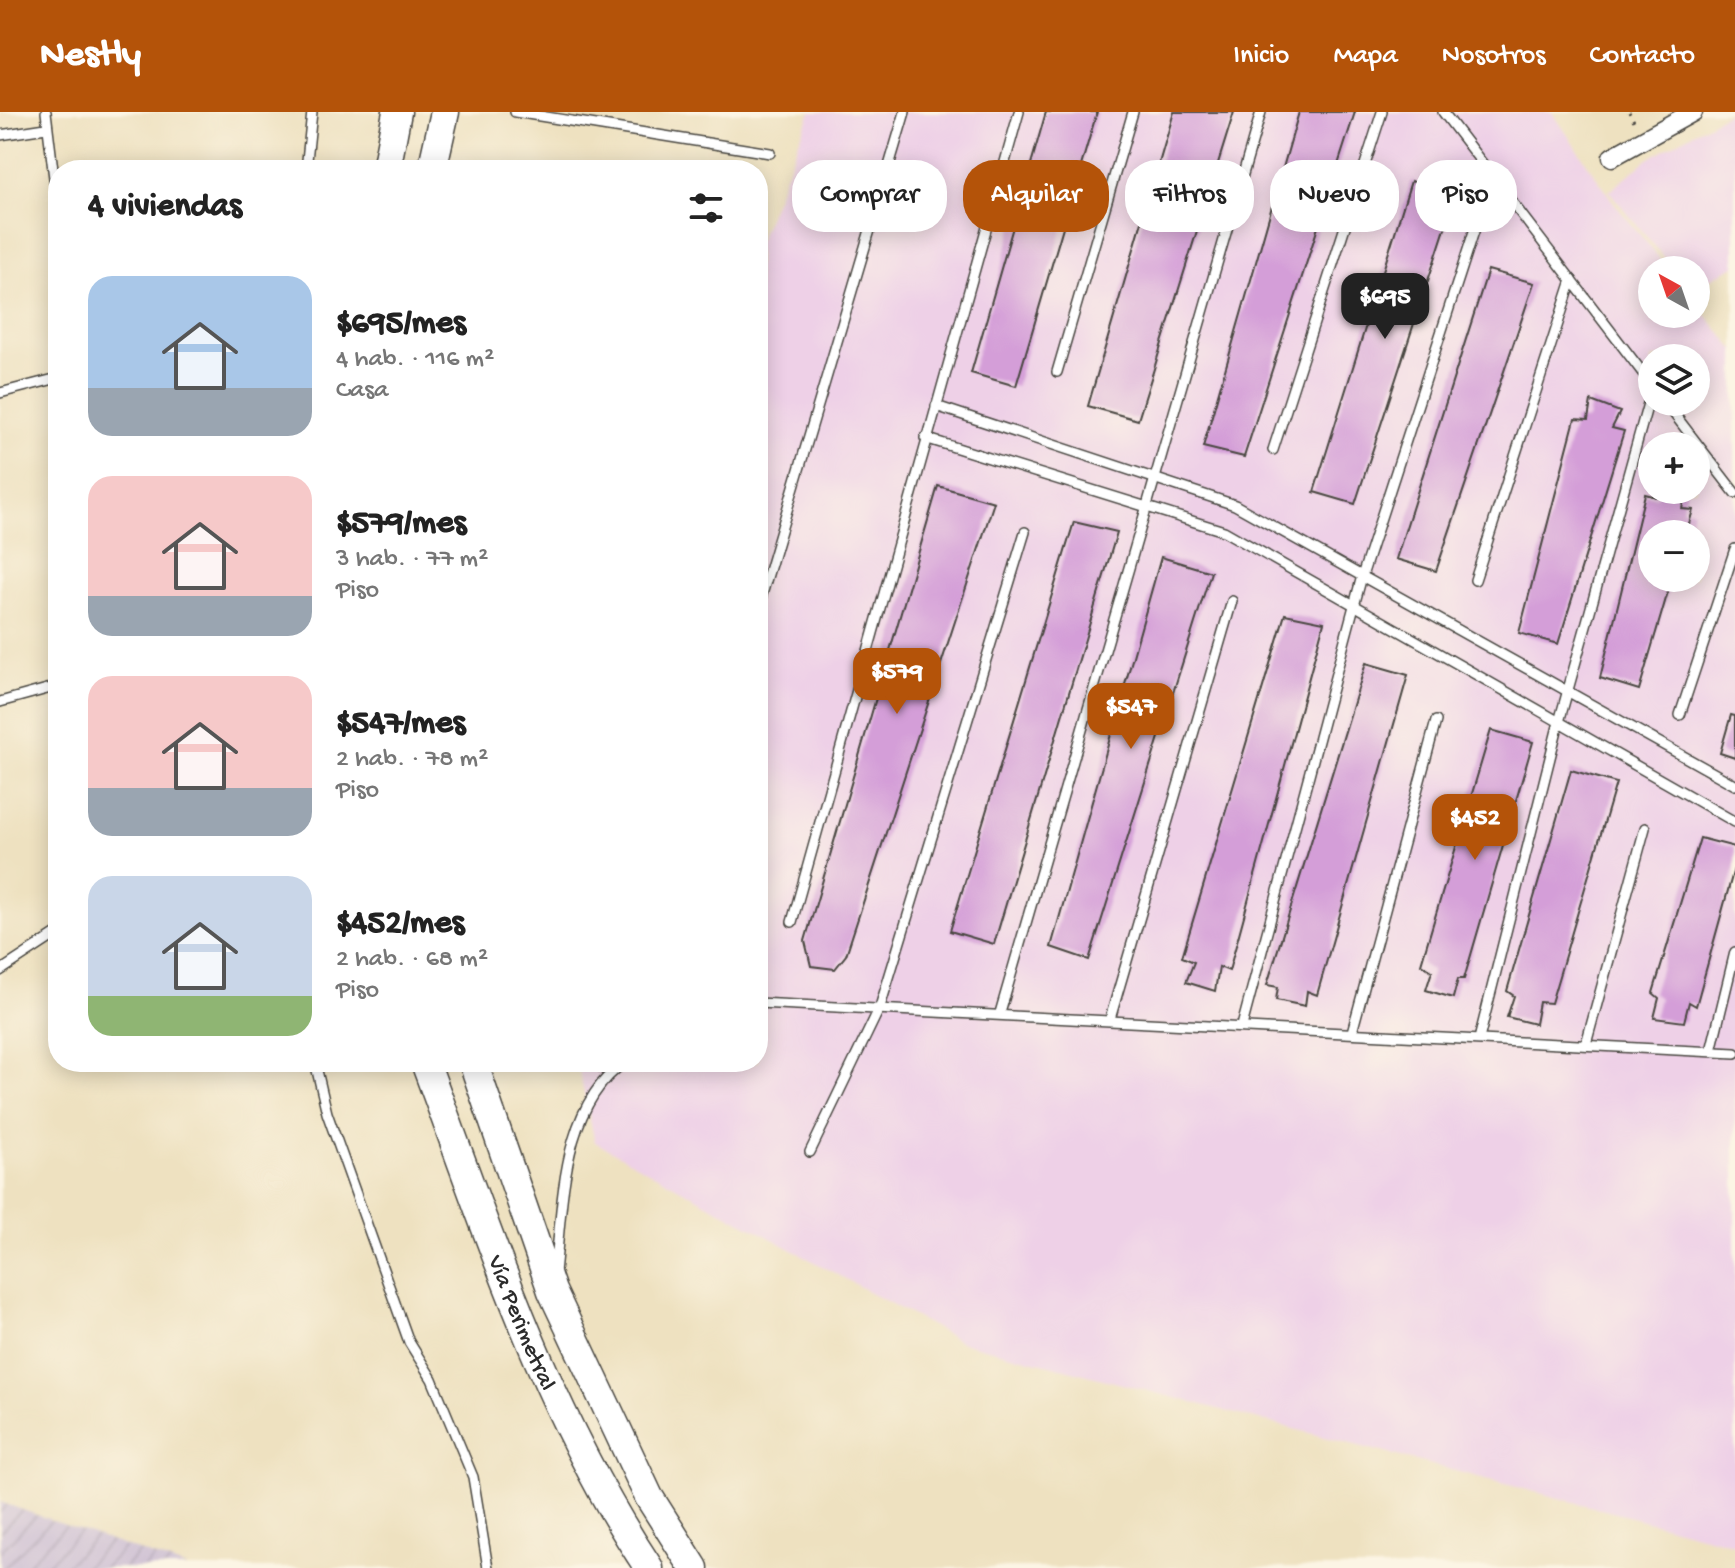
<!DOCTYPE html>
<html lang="es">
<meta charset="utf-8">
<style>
:root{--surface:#fff;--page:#f2f2f2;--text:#222;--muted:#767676;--accent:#b45309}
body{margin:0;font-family:"Gochi Hand",sans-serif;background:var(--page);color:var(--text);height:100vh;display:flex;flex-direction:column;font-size:30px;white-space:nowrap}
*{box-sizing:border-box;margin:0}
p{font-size:26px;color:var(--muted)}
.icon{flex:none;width:44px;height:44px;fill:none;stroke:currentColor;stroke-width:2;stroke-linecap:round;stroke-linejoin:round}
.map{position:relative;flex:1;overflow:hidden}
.sheet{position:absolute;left:48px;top:48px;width:720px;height:912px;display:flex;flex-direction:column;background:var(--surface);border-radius:32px;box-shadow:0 4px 20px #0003}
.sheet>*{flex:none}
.hud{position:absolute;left:792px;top:48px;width:760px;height:72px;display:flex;gap:16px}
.needle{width:52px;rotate:320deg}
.tools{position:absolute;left:1638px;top:144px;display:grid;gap:16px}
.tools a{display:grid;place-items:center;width:72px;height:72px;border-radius:50%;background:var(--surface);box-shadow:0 4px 20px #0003;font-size:40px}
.price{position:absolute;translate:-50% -68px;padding:0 18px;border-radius:16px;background:var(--accent);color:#fff;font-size:26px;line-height:52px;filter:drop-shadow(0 2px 4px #0008)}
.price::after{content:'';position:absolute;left:50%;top:48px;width:24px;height:18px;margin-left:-12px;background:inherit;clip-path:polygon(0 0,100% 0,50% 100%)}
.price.current{background:#222;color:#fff}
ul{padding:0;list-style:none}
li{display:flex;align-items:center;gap:24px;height:200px;padding:0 40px}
li span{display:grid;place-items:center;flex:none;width:224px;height:160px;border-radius:24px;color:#555}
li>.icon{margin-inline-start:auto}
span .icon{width:96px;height:96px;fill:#fffc;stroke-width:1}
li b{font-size:34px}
h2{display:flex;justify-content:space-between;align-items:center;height:96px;padding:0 40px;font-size:34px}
.tag{padding:0 28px;border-radius:32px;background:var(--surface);box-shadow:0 4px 20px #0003;font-size:28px;line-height:72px}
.tag.current{background:var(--accent);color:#fff}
header{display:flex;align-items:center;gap:48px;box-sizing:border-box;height:112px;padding:0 40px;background:var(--accent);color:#fff}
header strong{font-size:38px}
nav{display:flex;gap:44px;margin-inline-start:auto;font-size:28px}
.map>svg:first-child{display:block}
.built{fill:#eed0e7;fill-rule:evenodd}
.industrial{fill:url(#industrial-furrows)}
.building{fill:#d49ed8}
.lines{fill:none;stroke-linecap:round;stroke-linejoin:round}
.service-casing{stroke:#484641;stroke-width:12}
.minor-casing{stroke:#484641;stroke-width:21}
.trunk-casing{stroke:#484641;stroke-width:31}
.path{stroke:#484641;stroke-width:3;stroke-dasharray:2 6;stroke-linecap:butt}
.service{stroke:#fff;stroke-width:9}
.minor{stroke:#fff;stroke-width:18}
.trunk{stroke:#fff;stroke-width:28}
.labels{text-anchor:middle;stroke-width:7;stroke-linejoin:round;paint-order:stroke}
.street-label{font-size:24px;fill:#2b2b2b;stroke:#fcf5e5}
</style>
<header>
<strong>Nestly</strong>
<nav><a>Inicio</a><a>Mapa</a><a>Nosotros</a><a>Contacto</a></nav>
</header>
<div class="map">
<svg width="1735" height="1456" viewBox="0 0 1735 1456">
<defs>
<pattern id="industrial-furrows" width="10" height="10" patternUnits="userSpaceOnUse" patternTransform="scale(2)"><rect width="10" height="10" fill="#ccbed3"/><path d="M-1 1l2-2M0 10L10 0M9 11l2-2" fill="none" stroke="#afa3b5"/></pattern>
</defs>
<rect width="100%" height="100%" fill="#fcf5e5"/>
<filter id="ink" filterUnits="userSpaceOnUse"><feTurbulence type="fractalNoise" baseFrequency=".0125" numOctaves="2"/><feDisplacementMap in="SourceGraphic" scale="16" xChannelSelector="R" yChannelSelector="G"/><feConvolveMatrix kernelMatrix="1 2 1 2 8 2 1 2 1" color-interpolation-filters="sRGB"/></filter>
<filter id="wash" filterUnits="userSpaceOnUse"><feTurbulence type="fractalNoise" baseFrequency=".006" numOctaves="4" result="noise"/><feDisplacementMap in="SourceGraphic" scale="32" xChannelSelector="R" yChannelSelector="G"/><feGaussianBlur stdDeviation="1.8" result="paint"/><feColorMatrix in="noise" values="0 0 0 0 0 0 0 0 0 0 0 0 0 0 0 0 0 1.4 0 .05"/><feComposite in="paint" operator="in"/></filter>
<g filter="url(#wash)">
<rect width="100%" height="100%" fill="#eee1c0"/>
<!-- built -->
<g class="built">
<path d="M811,0h741l60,88 57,70h-17v44h44v-11l39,47v1194l-774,-202 -366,-200 -18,-80h181v-820zM1652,246h44v44h-44zM1652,334h44v44h-44zM1652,422h44v44h-44z"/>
<path d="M1729,0h6v154l-39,21v-17h-22l-65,-79 39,-32z"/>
</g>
<!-- industrial -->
<path class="industrial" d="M0,1390l187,66h-187z"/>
<g id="blocks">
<!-- building -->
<g class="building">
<path d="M1046,0h51l-81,274 -45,-13z"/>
<path d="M1174,0h60l-96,308 -50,-14z"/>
<path d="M1299,0h56l-111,345 -41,-10z"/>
<path d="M1411,69l44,17 -100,306 -41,-12z"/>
<path d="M1488,158l46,13 -98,288 -40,-12z"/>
<path d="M1591,289l29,11 -8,16 12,3 -66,213 -39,-11 56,-214 13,1z"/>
<path d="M938,374l56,16 -148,453 -11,14 -24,-3 -6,-25z"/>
<path d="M1660,378h26l-4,19 11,1 -7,24h-34v44h20l-33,112 -39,-12 45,-184 12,3z"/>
<path d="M1074,410l43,10 -123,412 -44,-13z"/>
<path d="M1161,445l50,15 -122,388 -38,-13z"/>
<path d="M1285,502l39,8 -95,349 -10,-4 -4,24 -29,-9 8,-20 -12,-5z"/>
<path d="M1366,551l42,12 -91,320 -10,-4 -2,15 -29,-6 2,-13 -11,-2z"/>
<path d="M1731,603l4,1v42l-15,-5z"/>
<path d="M1491,618l42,12 -69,237h-6l-5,19 -27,-8 6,-19 -11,-7z"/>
<path d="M1571,658l45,13 -65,220 -12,-1 -4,22 -28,-7 7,-21 -7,-5z"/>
<path d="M1700,726l35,9v18l-39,141 -7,-4 -5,20 -30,-4 5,-20 -6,-5z"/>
</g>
</g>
</g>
<g filter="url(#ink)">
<use href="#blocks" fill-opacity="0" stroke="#484641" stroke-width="2"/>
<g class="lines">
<!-- service casing -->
<g class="service-casing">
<g id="service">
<path d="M46,0l12,99"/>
<path d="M515,0l255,41"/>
<path d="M1443,0l209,273"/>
<path d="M0,23l46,-7"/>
<path d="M306,58l6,-58"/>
<path d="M1057,260l76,-260"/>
<path d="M0,281l58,-15"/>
<path d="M1665,290l70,91"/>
<path d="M936,294l299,99 500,280"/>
<path d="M925,326l299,93 511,291"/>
<path d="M1273,338l109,-338"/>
<path d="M1475,468l97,-300"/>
<path d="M758,496l147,-496"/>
<path d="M0,590l58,-16"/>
<path d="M1680,603l55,-166"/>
<path d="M792,810l227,-810"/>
<path d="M0,859l58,-38"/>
<path d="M758,891l977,50"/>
<path d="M1000,901l261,-901"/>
<path d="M1110,907l122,-418"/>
<path d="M1242,914l120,-450 130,-400"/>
<path d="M1352,920l84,-311"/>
<path d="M1479,927l80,-317 93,-333"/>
<path d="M1586,932l59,-216"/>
<path d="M1711,939l24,-99"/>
<path d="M315,950l12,51 82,229 23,37 41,98 15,91"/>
<path d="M582,950l32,8"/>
<path d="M810,1040l70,-145 145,-475"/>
<path d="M555,1160c8,-69 6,-166 70,-210"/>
</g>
</g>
<!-- minor casing -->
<g class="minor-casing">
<path id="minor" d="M1612,45l81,-45"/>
</g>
<!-- trunk casing -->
<g class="trunk-casing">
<g id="trunk">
<path d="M386,58l11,-58"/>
<path d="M432,58l13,-58"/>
<path id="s1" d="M425,950c64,172 121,352 224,506"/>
<path d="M473,950l79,229 97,206 45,71"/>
</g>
</g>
<!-- path -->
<path class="path" d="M1629,0l6,11"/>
<!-- service -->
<use href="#service" class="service"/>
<!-- minor -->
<use href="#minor" class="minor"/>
<!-- trunk -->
<use href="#trunk" class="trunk"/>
</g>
</g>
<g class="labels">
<!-- street labels -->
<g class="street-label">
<text dy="8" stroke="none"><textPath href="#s1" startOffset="278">Vía Perimetral</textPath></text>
</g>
</g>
</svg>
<div class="tools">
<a><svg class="needle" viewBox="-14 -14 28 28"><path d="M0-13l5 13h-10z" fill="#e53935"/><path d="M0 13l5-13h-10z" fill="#767676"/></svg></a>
<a><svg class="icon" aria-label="layers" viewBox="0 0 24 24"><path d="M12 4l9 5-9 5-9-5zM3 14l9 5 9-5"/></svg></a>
<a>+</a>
<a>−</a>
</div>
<b class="price current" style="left:1385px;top:229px">$695</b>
<b class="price" style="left:897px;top:604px">$579</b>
<b class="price" style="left:1131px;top:639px">$547</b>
<b class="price" style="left:1475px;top:750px">$452</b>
<div class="hud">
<a class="tag">Comprar</a>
<a class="tag current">Alquilar</a>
<a class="tag">Filtros</a>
<a class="tag">Nuevo</a>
<a class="tag">Piso</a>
</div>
<section class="sheet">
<h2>4 viviendas<svg class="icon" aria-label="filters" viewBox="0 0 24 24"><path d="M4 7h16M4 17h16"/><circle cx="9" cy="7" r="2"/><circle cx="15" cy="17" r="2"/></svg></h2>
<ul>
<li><span style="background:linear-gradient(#a9c7e8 70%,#9aa5b1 0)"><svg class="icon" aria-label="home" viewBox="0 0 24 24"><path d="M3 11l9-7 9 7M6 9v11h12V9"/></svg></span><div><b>$695/mes</b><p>4 hab. · 116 m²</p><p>Casa</p></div></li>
<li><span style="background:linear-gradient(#f6c9c9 75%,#9aa5b1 0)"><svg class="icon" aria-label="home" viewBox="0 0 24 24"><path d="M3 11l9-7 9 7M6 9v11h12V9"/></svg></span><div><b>$579/mes</b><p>3 hab. · 77 m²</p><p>Piso</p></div></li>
<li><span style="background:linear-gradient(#f6c9c9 70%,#9aa5b1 0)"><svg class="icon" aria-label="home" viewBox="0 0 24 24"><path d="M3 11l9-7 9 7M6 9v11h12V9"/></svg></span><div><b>$547/mes</b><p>2 hab. · 78 m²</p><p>Piso</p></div></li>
<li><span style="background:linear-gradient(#c9d6e8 75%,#8fb573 0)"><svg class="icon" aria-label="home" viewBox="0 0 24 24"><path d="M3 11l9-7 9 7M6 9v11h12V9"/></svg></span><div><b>$452/mes</b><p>2 hab. · 68 m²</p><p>Piso</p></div></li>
</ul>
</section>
</div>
